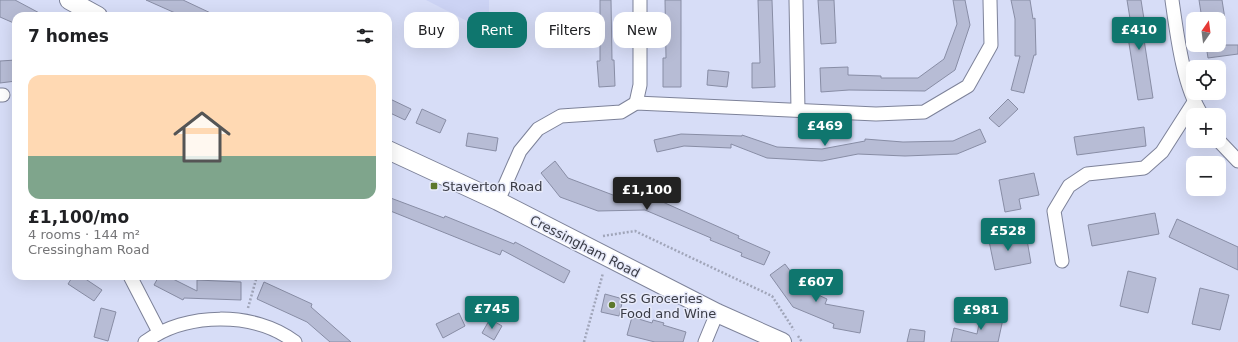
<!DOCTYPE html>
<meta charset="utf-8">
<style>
:root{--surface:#fff;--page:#f6f6f6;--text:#202124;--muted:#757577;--accent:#0f766e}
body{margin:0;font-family:"DejaVu Sans",sans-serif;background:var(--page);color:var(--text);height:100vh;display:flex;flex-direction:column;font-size:15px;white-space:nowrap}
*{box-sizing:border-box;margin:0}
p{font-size:13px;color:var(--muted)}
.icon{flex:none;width:22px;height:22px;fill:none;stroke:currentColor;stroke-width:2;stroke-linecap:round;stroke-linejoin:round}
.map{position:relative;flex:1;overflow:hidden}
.drawer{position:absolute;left:12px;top:12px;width:380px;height:268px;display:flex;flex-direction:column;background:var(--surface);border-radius:12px;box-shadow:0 4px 16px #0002}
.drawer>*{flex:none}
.hud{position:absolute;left:404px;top:12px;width:380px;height:36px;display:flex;gap:8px}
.needle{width:26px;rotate:14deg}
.buttons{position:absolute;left:1186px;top:12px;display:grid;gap:8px}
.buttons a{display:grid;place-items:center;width:40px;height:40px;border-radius:8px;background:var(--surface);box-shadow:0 4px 16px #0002;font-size:20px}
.price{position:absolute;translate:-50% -34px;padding:0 9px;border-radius:4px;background:var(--accent);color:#fff;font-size:13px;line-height:26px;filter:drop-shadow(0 1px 2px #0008)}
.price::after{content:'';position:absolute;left:50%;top:24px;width:12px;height:9px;margin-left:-6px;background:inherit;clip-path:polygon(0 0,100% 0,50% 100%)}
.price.active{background:#222;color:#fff}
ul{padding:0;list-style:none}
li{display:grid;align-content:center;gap:8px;height:212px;padding:0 16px}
li span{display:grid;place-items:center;height:124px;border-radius:12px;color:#555}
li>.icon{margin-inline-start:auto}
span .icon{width:72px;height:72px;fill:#fffc;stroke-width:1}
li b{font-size:17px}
h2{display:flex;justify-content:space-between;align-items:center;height:48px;padding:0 16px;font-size:17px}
.chip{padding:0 14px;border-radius:12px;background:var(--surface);box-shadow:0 4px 16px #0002;font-size:14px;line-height:36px}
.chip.active{background:var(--accent);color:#fff}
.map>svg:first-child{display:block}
.built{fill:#ccd3f4}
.building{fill:#b7bcd5;stroke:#888da5}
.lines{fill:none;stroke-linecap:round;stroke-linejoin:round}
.street-casing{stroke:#7d8299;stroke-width:15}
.secondary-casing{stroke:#7d8299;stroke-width:20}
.path{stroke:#a0a5b9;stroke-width:2.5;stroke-dasharray:2 2;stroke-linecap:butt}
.street{stroke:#fff;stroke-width:13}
.secondary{stroke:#fff;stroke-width:18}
.poi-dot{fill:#5d782c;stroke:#e7eafa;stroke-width:1.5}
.labels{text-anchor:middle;stroke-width:3;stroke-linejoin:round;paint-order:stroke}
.poi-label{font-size:13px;fill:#3a3c46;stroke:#e7eafa;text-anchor:start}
.street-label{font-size:13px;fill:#3a3c46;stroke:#e7eafa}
</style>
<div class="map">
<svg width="1238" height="342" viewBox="0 0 1238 342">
<rect width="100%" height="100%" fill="#d7ddf7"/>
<!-- built -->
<path class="built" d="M426,0h63v21l-18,2z"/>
<!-- building -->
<g class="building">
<path d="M0,0h15l30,16h-29v8l-16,-7z"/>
<path d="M146,0h37l34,16h-35z"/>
<path d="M600,0h11l1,60h2l1,26 -16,1 -2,-26h3z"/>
<path d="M665,0h16v87h-18v-29h3z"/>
<path d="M758,0h14l3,87 -23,1v-25h8z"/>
<path d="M818,0h16l2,43 -15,1z"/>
<path d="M953,0h12l5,25 -15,45 -30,21 -76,-1 -28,2 -1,-24 28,-1v8l33,1v2h37l26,-19 13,-35z"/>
<path d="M1011,0h19l3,19 2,-1 1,37h-2l-10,38 -13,-3 9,-34h-5v-37z"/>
<path d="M1127,0h14l3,19 -3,1 12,78 -15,2 -11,-69h5z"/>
<path d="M1199,0h23l3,19h-23z"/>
<path d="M1206,45h32v9l-30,4z"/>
<path d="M16,60v21l-16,2v-22z"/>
<path d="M708,70l21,2 -2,15 -20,-2z"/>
<path d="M388,98l23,11 -6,11 -17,-8z"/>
<path d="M1008,99l10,10 -19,18 -10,-9z"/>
<path d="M422,109l24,11 -6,13 -24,-10z"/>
<path d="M1144,127l2,19 -69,9 -3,-18z"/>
<path d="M980,129l6,13 -29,12 -52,2 -47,-2 -36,7 -55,-3 -36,-14v4l-47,-2 -27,6 -3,-12 27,-6 61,2v-1l35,12 45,2 43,-8v-2l38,3 50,-1z"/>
<path d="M468,133l30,5 -2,13 -30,-5z"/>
<path d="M555,161l13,17 45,17h34l92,41 -1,2 32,14 -6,13 -23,-9 1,-3 -32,-13 1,-2 -66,-28 -47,1 -38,-14 -19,-24z"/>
<path d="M1034,173l5,22 -20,4 2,10 -16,3 -6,-32z"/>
<path d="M388,197l56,21 1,-2 69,28 1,-2 55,29 -6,12 -62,-33 -2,5 -112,-45z"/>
<path d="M1155,213l4,21 -67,12 -4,-21z"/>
<path d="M1177,219l61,28v23l-69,-33z"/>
<path d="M1005,233l2,11 20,-4 4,23 -36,7 -7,-34z"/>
<path d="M785,264l18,24 24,11 -2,5 39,7 -4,22 -27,-5 1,-4 -41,-17 -23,-32z"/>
<path d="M1128,271l28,7 -8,35 -28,-7z"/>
<path d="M73,276h8l21,14 -8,11 -26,-17z"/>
<path d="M159,276h8l30,15v-11l44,2v18l-57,-2 -1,2 -29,-15z"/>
<path d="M264,282l48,22 -1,3 40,35h-21l-23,-20 -50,-23z"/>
<path d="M1200,288l29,7 -9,35 -28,-6z"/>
<path d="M605,294l18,5 -4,17 -18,-4z"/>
<path d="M101,308l15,4 -8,29 -14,-4z"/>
<path d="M459,313l6,13 -22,12 -7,-14z"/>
<path d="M981,314l22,5 -5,23h-47l3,-14 23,6z"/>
<path d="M632,317l20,6 1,-3 11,3 -1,2 23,7 -3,10h-28l-28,-7z"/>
<path d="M490,319l12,7 -8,14 -12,-7z"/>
<path d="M910,329l15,2 -1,11h-17z"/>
</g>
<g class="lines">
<!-- street casing -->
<g class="street-casing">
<g id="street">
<path d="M796,0l2,110"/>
<path d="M1172,0c5,35 11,86 30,115"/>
<path d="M0,95h3"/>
<path d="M636,103l4,-18v-85"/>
<path d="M1219,141l19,20"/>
<path d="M498,201l22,-50 18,-22 23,-13 60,-4 15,-9 240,11 48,-2 44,-26 23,-41 -1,-45"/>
<path d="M1062,261l-8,-50 15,-25 18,-12 57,-6 18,-16 32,-50"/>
<path d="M130,276l29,56"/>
<path d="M145,342c41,-30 109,-31 150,0"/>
<path d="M705,342l12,-29"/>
</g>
</g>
<!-- secondary casing -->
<g class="secondary-casing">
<g id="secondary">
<path d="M69,0l29,16"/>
<path d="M388,150l110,51 219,112 65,29"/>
</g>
</g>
<!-- path -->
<g class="path">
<path d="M603,236l32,-5 137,65 22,34"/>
<path d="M248,308l9,-32"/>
<path d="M798,336l4,6"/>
<path d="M584,342l19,-69"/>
</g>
<!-- street -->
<use href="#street" class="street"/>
<!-- secondary -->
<use href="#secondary" class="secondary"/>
</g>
<!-- markers -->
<g class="poi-dot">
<rect x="430" y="182" width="8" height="8" rx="2"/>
<circle cx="612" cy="305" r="4"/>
</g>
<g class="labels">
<!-- poi labels -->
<g class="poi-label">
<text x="442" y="191">Staverton Road</text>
<text x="620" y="303">SS Groceries<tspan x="620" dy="15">Food and Wine</tspan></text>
</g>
<!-- street labels -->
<g class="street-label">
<text transform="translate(585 246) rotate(27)" y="5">Cressingham Road</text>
</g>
</g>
</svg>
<div class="buttons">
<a><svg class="needle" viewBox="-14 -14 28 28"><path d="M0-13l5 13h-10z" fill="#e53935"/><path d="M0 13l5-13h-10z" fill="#757577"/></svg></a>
<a><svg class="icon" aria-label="locate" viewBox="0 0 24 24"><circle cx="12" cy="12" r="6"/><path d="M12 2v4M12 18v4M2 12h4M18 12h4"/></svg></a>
<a>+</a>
<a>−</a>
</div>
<b class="price" style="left:1139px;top:51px">£410</b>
<b class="price" style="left:825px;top:147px">£469</b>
<b class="price active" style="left:647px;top:211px">£1,100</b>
<b class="price" style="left:1008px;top:252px">£528</b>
<b class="price" style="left:816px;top:303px">£607</b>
<b class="price" style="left:492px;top:330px">£745</b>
<b class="price" style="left:981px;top:331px">£981</b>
<div class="hud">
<a class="chip">Buy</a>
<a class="chip active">Rent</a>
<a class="chip">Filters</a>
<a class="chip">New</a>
</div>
<section class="drawer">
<h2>7 homes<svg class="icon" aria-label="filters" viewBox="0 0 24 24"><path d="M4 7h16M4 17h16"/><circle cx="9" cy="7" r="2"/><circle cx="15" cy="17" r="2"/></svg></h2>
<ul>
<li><span style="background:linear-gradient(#ffd9b3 65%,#7fa58c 0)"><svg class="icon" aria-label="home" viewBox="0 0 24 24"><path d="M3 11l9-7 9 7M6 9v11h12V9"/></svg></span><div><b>£1,100/mo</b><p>4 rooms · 144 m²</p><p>Cressingham Road</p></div></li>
</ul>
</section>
</div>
